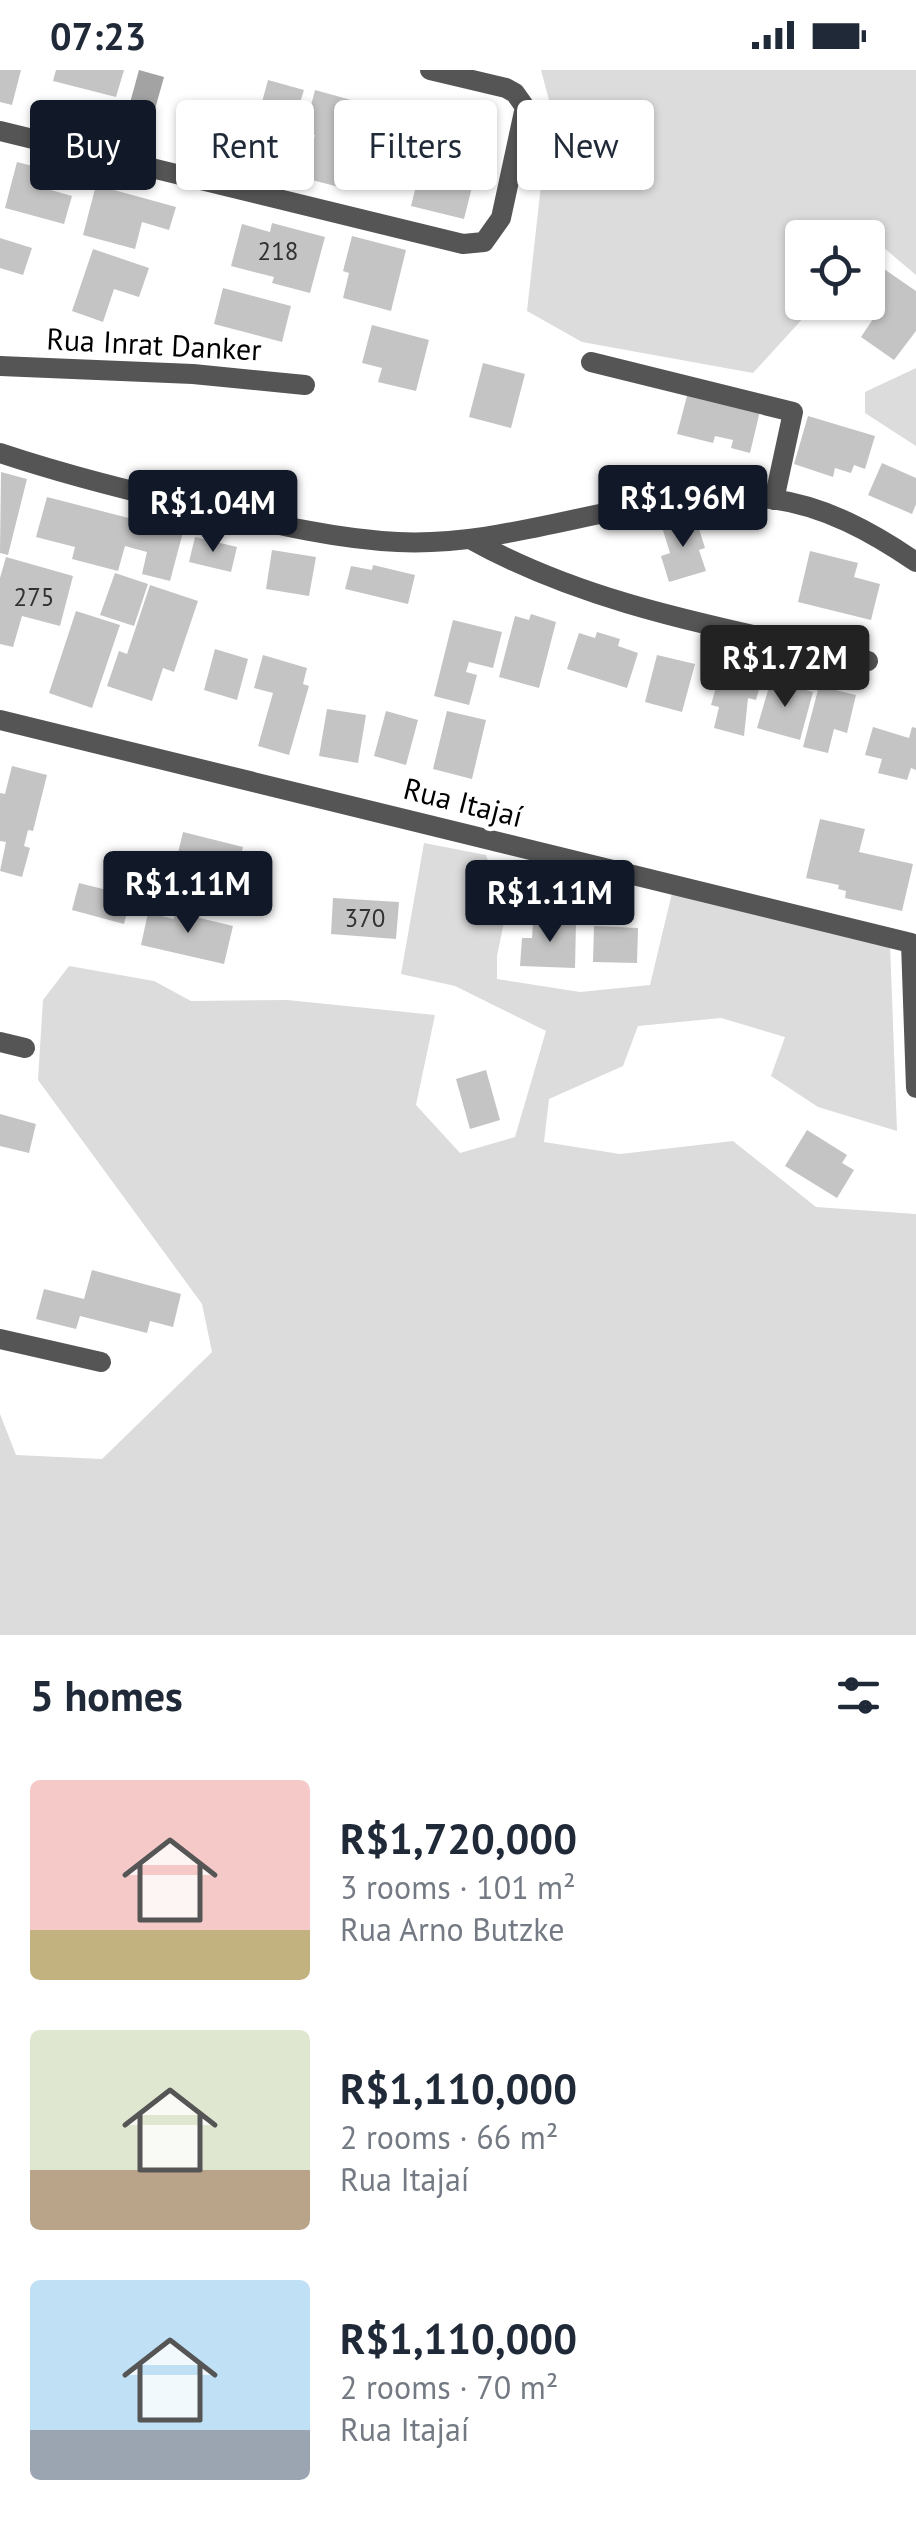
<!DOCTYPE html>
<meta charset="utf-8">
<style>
:root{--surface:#fff;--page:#f6f6f7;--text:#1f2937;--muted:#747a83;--accent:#111827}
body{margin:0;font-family:"PT Sans",sans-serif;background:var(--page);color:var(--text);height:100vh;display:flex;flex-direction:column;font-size:38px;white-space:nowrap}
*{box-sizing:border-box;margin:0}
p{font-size:32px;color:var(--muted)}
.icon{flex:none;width:55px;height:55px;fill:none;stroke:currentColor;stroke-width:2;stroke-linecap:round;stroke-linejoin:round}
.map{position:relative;height:1565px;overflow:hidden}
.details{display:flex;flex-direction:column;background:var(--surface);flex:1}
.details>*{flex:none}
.hud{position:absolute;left:30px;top:30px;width:858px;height:90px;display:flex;gap:20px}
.tools{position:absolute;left:785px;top:150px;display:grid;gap:20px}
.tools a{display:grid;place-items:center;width:100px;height:100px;border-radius:10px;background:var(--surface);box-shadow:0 2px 8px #0004;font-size:50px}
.price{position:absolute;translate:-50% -85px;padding:0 22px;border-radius:10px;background:var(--accent);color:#fff;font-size:32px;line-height:65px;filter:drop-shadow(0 2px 5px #0008)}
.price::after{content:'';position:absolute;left:50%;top:60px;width:30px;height:22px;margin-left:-15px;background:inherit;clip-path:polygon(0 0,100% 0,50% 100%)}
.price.on{background:#222;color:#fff}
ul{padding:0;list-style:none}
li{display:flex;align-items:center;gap:30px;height:250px;padding:0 30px}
li span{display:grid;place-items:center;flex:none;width:280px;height:200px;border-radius:10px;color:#555}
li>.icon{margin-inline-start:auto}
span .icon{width:120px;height:120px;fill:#fffc;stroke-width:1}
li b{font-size:42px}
h2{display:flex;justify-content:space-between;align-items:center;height:120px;padding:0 30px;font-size:42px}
.pill{padding:0 35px;border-radius:10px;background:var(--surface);box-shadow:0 2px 8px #0004;font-size:35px;line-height:90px}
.pill.on{background:var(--accent);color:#fff}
.status{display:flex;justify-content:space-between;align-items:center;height:70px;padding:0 50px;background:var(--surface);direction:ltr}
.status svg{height:28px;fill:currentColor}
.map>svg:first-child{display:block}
.green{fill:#dcdcdc}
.water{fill:#a3a3a3}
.building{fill:#c4c4c4}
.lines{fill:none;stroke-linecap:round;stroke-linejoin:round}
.minor{stroke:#555;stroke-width:20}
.labels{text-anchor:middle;stroke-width:9;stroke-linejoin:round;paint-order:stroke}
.number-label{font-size:25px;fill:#313131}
.street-label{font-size:30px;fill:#000;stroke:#fff}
</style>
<div class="status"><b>07:23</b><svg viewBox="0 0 49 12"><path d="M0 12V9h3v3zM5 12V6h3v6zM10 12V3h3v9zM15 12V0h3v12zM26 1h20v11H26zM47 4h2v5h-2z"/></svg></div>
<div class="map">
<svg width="916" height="1565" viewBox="0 0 916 1565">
<rect width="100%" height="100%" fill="#fff"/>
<!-- green -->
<g class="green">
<path d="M541,0h375v205l-32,-27 -16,6v-16h-66v64l15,1 -64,70 -171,-31 -55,-31 23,-207z"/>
<path d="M916,298v78l-51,-33v-21z"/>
<path d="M424,773l62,12 20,57 -9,44v23l83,13 70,-7 22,-92 218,51 7,187 -79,-24 -47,-31 14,-39 -64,-19 -83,8 -15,40 -74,33 -5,43 76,12 113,-13 83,66 100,7v421h-916v-221l16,41 86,4 110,-107 -10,-48 -164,-224 5,-80 26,-34 85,15 37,20 96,-1 148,15 -19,90 44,48 55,-16 31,-106 -91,-45 -54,-12z"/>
</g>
<!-- water -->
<path class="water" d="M139,0l25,7 -14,50 -25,-6z"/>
<!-- building -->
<g class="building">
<path d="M0,0h21l-9,35 -12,-3z"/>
<path d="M56,0h68l-8,27 -63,-16z"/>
<path d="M268,10l36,10 -22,70 -43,-11 14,-49 9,2z"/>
<path d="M315,20l65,18 -11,41 -7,-2 -11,43 -47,-12 11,-43 -11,-3z"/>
<path d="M430,60l53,13 -19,76 -53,-13z"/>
<path d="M17,92l39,10 -5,18 21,6 -8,28 -59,-16z"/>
<path d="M96,115l80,22 -7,23 -27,-8 -7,27 -52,-14z"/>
<path d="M272,153l53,14 -15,56 -38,-10 2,-6 -43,-11 11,-42 28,8z"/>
<path d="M352,166l54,14 -15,61 -48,-13 6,-25 -6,-2z"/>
<path d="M0,168l32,10 -9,27 -23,-7z"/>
<path d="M93,179l56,19 -10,29 -25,-8 -11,33 -31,-11z"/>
<path d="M868,188l48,33v40l-22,29 -33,-23 22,-33 -15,-11z"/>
<path d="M223,218l68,18 -9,36 -68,-18z"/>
<path d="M372,255l57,15 -13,51 -38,-9 4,-14 -20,-5z"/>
<path d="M483,293l42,11 -14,54 -42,-11z"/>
<path d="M688,322l72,19 -10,42 -19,-5 2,-8 -18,-4 -2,7 -36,-9z"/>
<path d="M808,346l67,20 -10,33 -11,-4 -3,8 -16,-5 -2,9 -39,-13z"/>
<path d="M882,393l34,15v26l-4,10 -44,-19z"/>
<path d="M1,402l26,7 -19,76 -8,-2z"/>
<path d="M47,427l136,35 -13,49 -28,-7 5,-22 -22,-6 -7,25 -46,-12 3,-12 -39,-10z"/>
<path d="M695,446l10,32 -6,2 7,21 -37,11 -8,-26 9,-3 -8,-26z"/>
<path d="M195,467l42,10 -6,25 -42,-10z"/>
<path d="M272,480l44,7 -7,39 -43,-7z"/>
<path d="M810,481l48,12 -4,14 26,7 -9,36 -73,-18z"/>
<path d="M6,487l67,19 -13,50 -38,-10 -9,31 -13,-3v-66z"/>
<path d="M373,495l42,10 -7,29 -63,-15 6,-23 21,4z"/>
<path d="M115,503l33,11 -14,42 -34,-11z"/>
<path d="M150,515l48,16 -24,71 -11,-4 -11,33 -45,-15 12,-35 8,3z"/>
<path d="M76,541l44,14 -28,83 -43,-15z"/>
<path d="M531,544l25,8 -17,66 -40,-11 16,-61 14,4z"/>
<path d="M453,550l49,12 -9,36 -24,-6 -3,10 11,3 -8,30 -35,-9z"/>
<path d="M597,562l23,7 -2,7 20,7 -11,35 -60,-19 12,-36 16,5z"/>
<path d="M215,579l33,10 -11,41 -33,-10z"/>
<path d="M263,585l44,13 -4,16 6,2 -20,69 -31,-9 15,-53 -19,-5z"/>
<path d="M657,585l38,9 -13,48 -37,-10z"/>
<path d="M721,599l41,10 -6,21 -8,-2 -4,38 -30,-8 5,-21 -8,-2z"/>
<path d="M771,610l42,12 -13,48 -43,-12z"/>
<path d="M819,616l37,9 -9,38 -13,-4 -6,24 -25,-6z"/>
<path d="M327,639l39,6 -8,48 -39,-7z"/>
<path d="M386,641l32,9 -12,45 -32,-9z"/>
<path d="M447,641l39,9 -14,59 -39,-10z"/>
<path d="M873,657l36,11 3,-11 4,1v42l-5,-2 -4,12 -29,-7 4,-14 -17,-4z"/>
<path d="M12,696l35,9 -14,56 -5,-1 -4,16 6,2 -8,29 -22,-6 6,-29 -6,-1v-48l5,1z"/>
<path d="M820,749l45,10 -6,23 54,12 -11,47 -57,-13 1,-7 -8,-2 1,-4 -33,-7z"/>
<path d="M183,762l60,15 -9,35 -22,-6 -15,8 -25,-6z"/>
<path d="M79,813l52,13 -7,28 -52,-14z"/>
<path d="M333,828l66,4 -3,37 -65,-5z"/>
<path d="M175,842l58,14 -9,38 -83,-19 7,-32 26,6z"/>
<path d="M533,851l43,1 -1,46 -55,-2 2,-28h10z"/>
<path d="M594,856l44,2 -1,35 -44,-1z"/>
<path d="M486,1000l14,50 -30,9 -14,-50z"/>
<path d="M0,1044l36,10 -7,29 -29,-7z"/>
<path d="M807,1060l40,25 -5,8 12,7 -17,28 -52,-32z"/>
<path d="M92,1200l89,24 -8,33 -23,-6 -3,12 -67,-17 -4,13 -40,-10 8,-30 40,10z"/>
</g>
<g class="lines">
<!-- minor -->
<g class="minor">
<path d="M0,61l463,113 21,-2 17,-24 24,-111 -10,-14 -9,-5 -76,-18"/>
<path d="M591,292l202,50 -19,88"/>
<path d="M0,296l193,8 112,11"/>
<path d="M0,383c72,24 145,42 219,58 59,14 118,28 179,31 126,6 248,-58 374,-43 53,7 100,33 144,63"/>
<path d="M470,469c123,69 263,90 398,122"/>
<path d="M0,650l911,223 5,145"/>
<path d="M0,972l25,6"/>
<path d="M0,1269l101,23"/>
</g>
</g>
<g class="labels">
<!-- number labels -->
<g class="number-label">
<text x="278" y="190">218</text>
<text x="34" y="536">275</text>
<text x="365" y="857">370</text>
</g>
<!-- street labels -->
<g class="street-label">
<text transform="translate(154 275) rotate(3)" y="10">Rua Inrat Danker</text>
<text transform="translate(463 733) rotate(14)" y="10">Rua Itajaí</text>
</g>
</g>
</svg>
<div class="tools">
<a><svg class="icon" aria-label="locate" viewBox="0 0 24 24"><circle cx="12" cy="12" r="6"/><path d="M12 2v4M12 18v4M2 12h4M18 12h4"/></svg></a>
</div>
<b class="price" style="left:683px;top:480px">R$1.96M</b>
<b class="price" style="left:213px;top:485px">R$1.04M</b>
<b class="price on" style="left:785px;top:640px">R$1.72M</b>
<b class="price" style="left:188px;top:866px">R$1.11M</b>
<b class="price" style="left:550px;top:875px">R$1.11M</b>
<div class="hud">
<a class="pill on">Buy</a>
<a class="pill">Rent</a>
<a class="pill">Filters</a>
<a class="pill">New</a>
</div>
</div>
<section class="details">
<h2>5 homes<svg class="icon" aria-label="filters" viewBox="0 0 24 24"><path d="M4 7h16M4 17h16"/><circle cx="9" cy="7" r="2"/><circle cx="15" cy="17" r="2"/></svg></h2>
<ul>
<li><span style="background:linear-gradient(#f6c9c9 75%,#c2b280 0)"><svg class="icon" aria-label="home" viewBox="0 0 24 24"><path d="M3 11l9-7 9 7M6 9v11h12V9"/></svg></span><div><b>R$1,720,000</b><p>3 rooms · 101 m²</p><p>Rua Arno Butzke</p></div></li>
<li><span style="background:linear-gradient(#dfe7d0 70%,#b9a48a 0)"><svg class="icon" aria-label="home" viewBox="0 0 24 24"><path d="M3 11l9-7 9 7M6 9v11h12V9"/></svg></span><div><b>R$1,110,000</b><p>2 rooms · 66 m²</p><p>Rua Itajaí</p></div></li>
<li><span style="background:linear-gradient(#bfe0f5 75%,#9aa5b1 0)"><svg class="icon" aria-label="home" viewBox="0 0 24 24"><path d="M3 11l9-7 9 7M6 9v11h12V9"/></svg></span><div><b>R$1,110,000</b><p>2 rooms · 70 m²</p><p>Rua Itajaí</p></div></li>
</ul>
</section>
